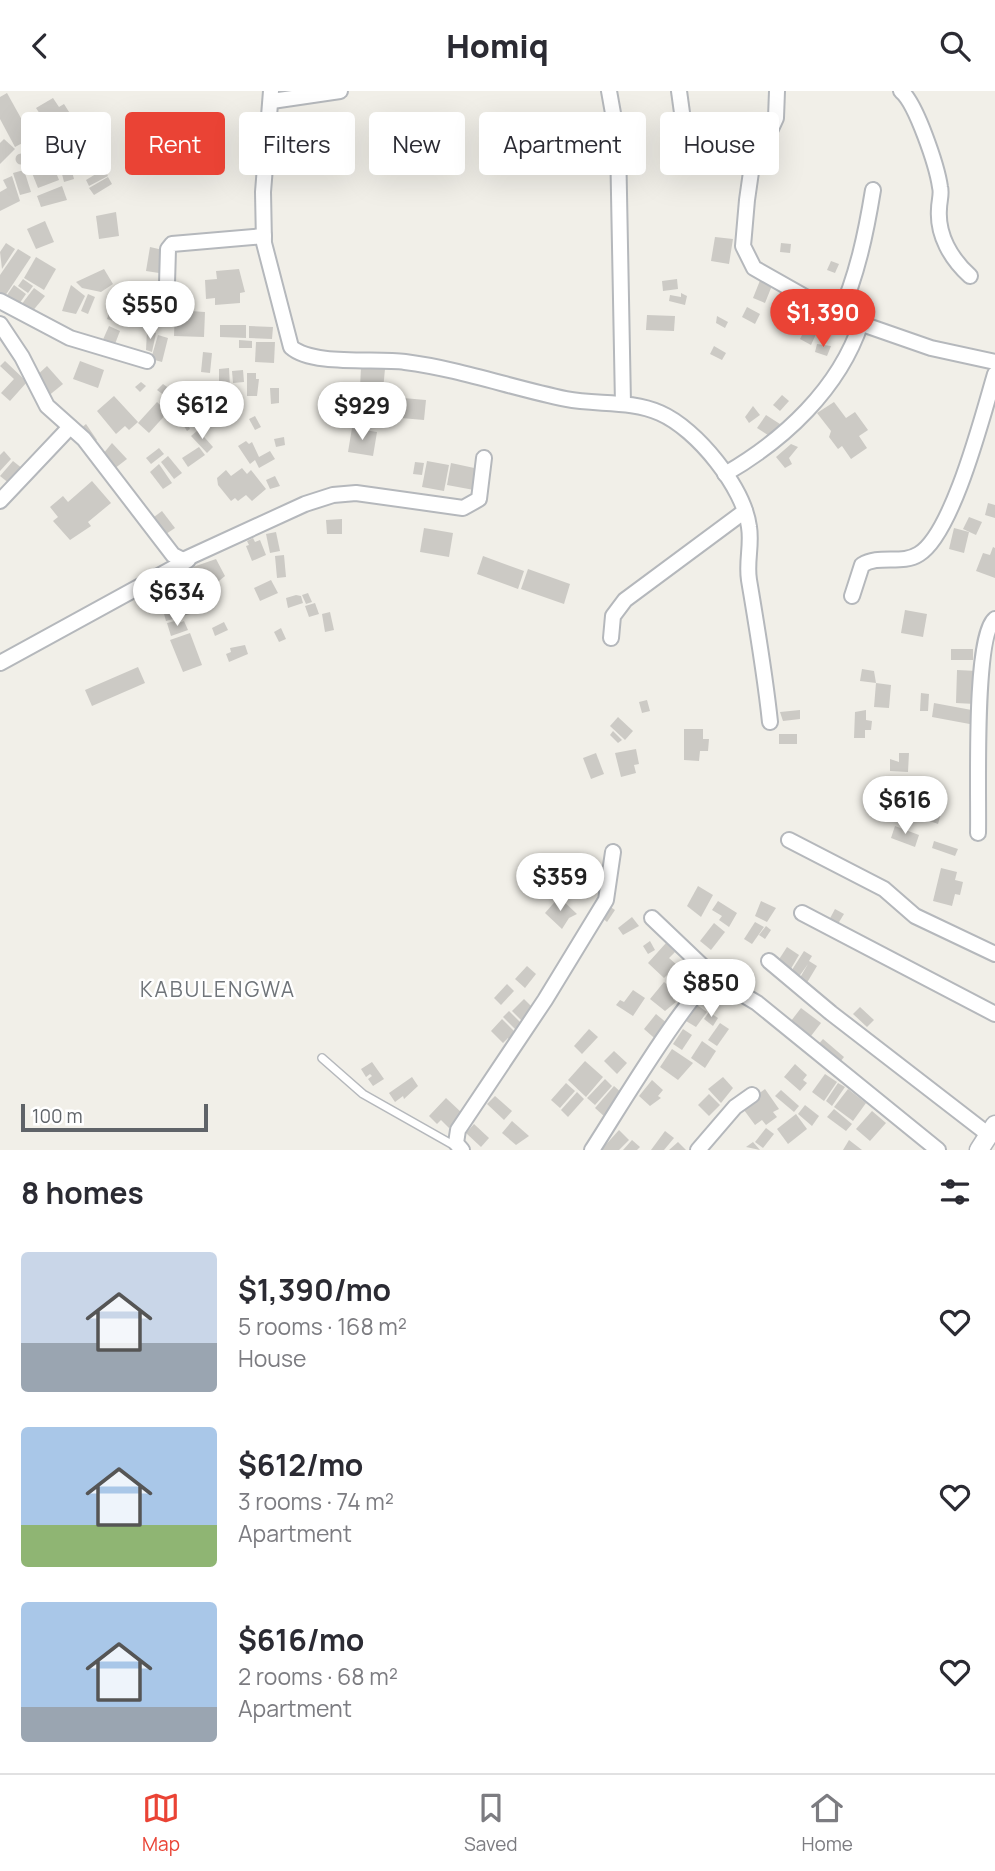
<!DOCTYPE html>
<meta charset="utf-8">
<style>
:root{--surface:#fff;--page:#f7f7f7;--text:#2b2b33;--muted:#7c7c81;--line:#e1e1e2;--accent:#ea4335}
body{margin:0;font-family:Manrope,sans-serif;background:var(--page);color:var(--text);height:100vh;display:flex;flex-direction:column;font-size:26px;white-space:nowrap}
*{box-sizing:border-box;margin:0}
p{font-size:23px;color:var(--muted)}
.icon{flex:none;width:38px;height:38px;fill:none;stroke:currentColor;stroke-width:2;stroke-linecap:round;stroke-linejoin:round}
.map{position:relative;height:1059px;overflow:hidden}
.side{display:flex;flex-direction:column;background:var(--surface);flex:1}
.side>*{flex:none}
.hud{position:absolute;left:21px;top:21px;width:954px;height:63px;display:flex;gap:14px}
.scale{position:absolute;left:21px;bottom:18px;width:187px;box-sizing:border-box;padding-left:7px;border:4px solid #5f6368;border-top:0;font-size:19px;line-height:24px;white-space:nowrap;color:#5f6368;-webkit-text-stroke:5px #fff;paint-order:stroke}
.price{position:absolute;translate:-50% -60px;padding:0 16px;border-radius:24px;background:#fff;color:#222;font-size:23px;line-height:46px;filter:drop-shadow(0 2px 4px #0008)}
.price::after{content:'';position:absolute;left:50%;top:42px;width:21px;height:16px;margin-left:-10px;background:inherit;clip-path:polygon(0 0,100% 0,50% 100%)}
.price.on{background:var(--accent);color:#fff}
ul{padding:0;list-style:none}
li{display:flex;align-items:center;gap:21px;height:175px;padding:0 21px}
li span{display:grid;place-items:center;flex:none;width:196px;height:140px;border-radius:7px;color:#555}
li>.icon{margin-inline-start:auto}
span .icon{width:84px;height:84px;fill:#fffc;stroke-width:1}
li b{font-size:30px}
h2{display:flex;justify-content:space-between;align-items:center;height:84px;padding:0 21px;font-size:30px}
.chip{padding:0 24px;border-radius:7px;background:var(--surface);box-shadow:0 7px 28px #0002;font-size:24px;line-height:63px}
.chip.on{background:var(--accent);color:#fff}
header{display:flex;justify-content:space-between;align-items:center;height:91px;padding:0 21px;background:var(--surface);font-size:32px;font-weight:800}
.dock{display:flex;justify-content:space-around;align-items:center;height:98px;border-top:2px solid var(--line);background:var(--surface);font-size:19px;color:var(--muted)}
.dock a{display:grid;justify-items:center;gap:4px}
.dock .on{color:var(--accent)}
.map>svg:first-child{display:block}
.building{fill:#cccac5}
.lines{fill:none;stroke-linecap:round;stroke-linejoin:round}
.service-casing{stroke:#b5b8bc;stroke-width:10}
.minor-casing{stroke:#b5b8bc;stroke-width:18}
.tertiary-casing{stroke:#b5b8bc;stroke-width:21}
.service{stroke:#fff;stroke-width:7}
.minor{stroke:#fff;stroke-width:14}
.tertiary{stroke:#fff;stroke-width:18}
.labels{text-anchor:middle;stroke-width:5;stroke-linejoin:round;paint-order:stroke}
.quarter-label{font-size:21px;letter-spacing:2px;fill:#70757a;stroke:#fff}
</style>
<header><svg class="icon" aria-label="back" viewBox="0 0 24 24"><path d="M15 5l-7 7 7 7"/></svg>Homiq<svg class="icon" aria-label="search" viewBox="0 0 24 24"><circle cx="10" cy="10" r="6"/><path d="M15 15l6 6"/></svg></header>
<div class="map">
<svg width="995" height="1059" viewBox="0 0 995 1059">
<rect width="100%" height="100%" fill="#f1efe8"/>
<!-- building -->
<g class="building">
<path d="M7,2l25,45 -17,9 -15,-28v-22z"/>
<path d="M53,7l6,9 5,-3 12,19 -32,15 -11,-20 7,-4 -4,-6z"/>
<path d="M60,41l4,7 -30,18 -4,-6 5,-4 -2,-3 6,-4 2,4z"/>
<path d="M4,48l11,10 -15,15v-21z"/>
<path d="M89,48l10,15 -23,9 -5,-9 7,-4 -2,-4z"/>
<path d="M62,59l7,14 -9,5 -7,-14z"/>
<circle cx="21" cy="68" r="5.5"/>
<path d="M51,69l8,20 -21,8 -8,-20z"/>
<path d="M71,77l3,11 -10,3 -3,-12z"/>
<path d="M104,78l4,7 -19,10 -3,-6z"/>
<path d="M24,79l7,22 -11,3 -7,-22z"/>
<path d="M12,85l8,25 -20,10v-19l7,-4 -4,-8z"/>
<path d="M108,86l4,7 -18,11 -5,-7z"/>
<path d="M62,95l5,14 -26,7 -4,-11z"/>
<path d="M116,121l3,24 -20,3 -3,-23z"/>
<path d="M45,130l9,21 -18,7 -9,-20z"/>
<path d="M715,146l18,2 -4,25 -18,-3z"/>
<path d="M6,152l9,6 -13,20 -2,-17z"/>
<path d="M781,152l10,1 -1,9 -10,-1z"/>
<path d="M150,156l13,3 -4,23 -13,-2z"/>
<path d="M18,158l13,8 -26,39 -5,-4v-17z"/>
<path d="M36,166l20,12 -12,21 -20,-12z"/>
<path d="M831,170l8,3 -4,9 -8,-3z"/>
<path d="M104,178l9,15 -12,8 -19,-4 -6,-6z"/>
<path d="M239,178l6,23 -5,1v10l-25,2v-7l-9,1 -1,-19 12,-1 -1,-8z"/>
<path d="M761,187l12,5 -8,20 -12,-5z"/>
<path d="M23,188l10,7 -5,7 -10,-7z"/>
<path d="M677,188l1,10 -15,2 -1,-10z"/>
<path d="M14,194l12,9 -9,13 -12,-9z"/>
<path d="M71,194l14,11 -9,18 -14,-3z"/>
<path d="M34,197l11,8 -14,17 -10,-8z"/>
<path d="M681,202l6,3 -2,9 -16,-4 1,-6 11,2z"/>
<path d="M88,203l7,3 -7,17 -7,-3z"/>
<path d="M114,207l14,5 -6,21 -15,-5z"/>
<path d="M131,211l31,9 -3,10 -8,-3 -1,7 -19,-4 1,-7 14,3 -17,-5z"/>
<path d="M747,216l13,7 -5,10 -13,-7z"/>
<path d="M175,219l30,2 -1,25 -30,-1z"/>
<path d="M647,224l28,1 -1,15 -28,-1z"/>
<path d="M717,225l11,6 -3,6 -9,-5z"/>
<path d="M220,234h26v13l-26,-1z"/>
<path d="M109,235l11,5 -7,18 -12,-5z"/>
<path d="M249,235l24,1 -1,12 -23,-1z"/>
<path d="M806,236l11,5 -6,13 -11,-6z"/>
<path d="M147,240l9,2 -4,19 -6,-2z"/>
<path d="M158,244l10,3 -6,24 -11,-3z"/>
<path d="M239,249l13,1v7h-13z"/>
<path d="M256,251h19l-1,21 -19,-1z"/>
<path d="M817,253l14,2 -4,10 -12,-4z"/>
<path d="M714,255l12,7 -4,7 -12,-6z"/>
<path d="M203,261l9,1 -2,20 -9,-1z"/>
<path d="M5,270l22,21 -17,19 -9,-8 13,-14 -14,-13z"/>
<path d="M80,270l24,9 -6,18 -25,-9z"/>
<path d="M47,275l16,18 -16,13 -13,-19z"/>
<path d="M361,276l24,2 -2,21 -23,-2z"/>
<path d="M229,277l1,19 -11,1v-19z"/>
<path d="M243,279l1,12 -11,1 -1,-12z"/>
<path d="M247,282h9v6h3l-2,17h-10z"/>
<path d="M141,291l5,4 -6,6 -5,-5z"/>
<path d="M163,293l7,5 -5,7 -8,-6z"/>
<path d="M206,297l15,19 -7,5 -15,-19z"/>
<path d="M270,297h9v15l-8,1z"/>
<path d="M336,298l16,1 -2,21 -16,-1z"/>
<path d="M354,302l26,5 -4,18 -25,-5z"/>
<path d="M782,304l7,6 -9,10 -7,-6z"/>
<path d="M114,305l24,26 -9,8 -4,-4 -9,8 -19,-23z"/>
<path d="M403,307l23,2 -2,20 -23,-2z"/>
<path d="M157,311l11,10 -19,21 -11,-10z"/>
<path d="M834,311l12,16 9,-6 13,18 -9,6 8,12 -16,11 -9,-13 -4,3 -9,-12 2,-6 -14,-18z"/>
<path d="M189,314l11,17 -12,3 2,4 -3,2 -11,-18z"/>
<path d="M753,315l7,9 -11,8 -4,-6z"/>
<path d="M235,323l-2,9 -12,3 -2,-7z"/>
<path d="M766,324l14,9 -9,13 -14,-9z"/>
<path d="M255,325l6,11 -6,3 -6,-11z"/>
<path d="M86,333l11,16 -7,5 -11,-15z"/>
<path d="M352,337l25,4 -4,24 -25,-4z"/>
<path d="M198,339l15,17 -6,6 -16,-17z"/>
<path d="M284,346l1,8 -9,2 -2,-8z"/>
<path d="M246,350l3,3 3,-2 7,15 11,-6 5,8 -16,9 -4,-8 -5,4 -12,-18z"/>
<path d="M112,352l15,16 -13,10 -11,-15z"/>
<path d="M791,353l7,3 -9,11 3,6 -7,4 -9,-11z"/>
<path d="M199,356l6,8 -17,12 -6,-9z"/>
<path d="M159,357l5,6 -13,10 -5,-6z"/>
<path d="M4,360l7,8 -11,12v-16z"/>
<path d="M168,365l14,17 -8,6 -13,-17z"/>
<path d="M13,370l10,8 -13,15 -10,-8z"/>
<path d="M427,370l22,4 -5,26 -22,-4z"/>
<path d="M415,371l9,1 -2,12 -9,-1z"/>
<path d="M451,372l28,6 -5,21 -27,-5z"/>
<path d="M159,373l13,19 -9,6 -13,-17z"/>
<path d="M242,377l5,6 4,-4 15,19 -14,12 -6,-6 -8,6 -3,-3 -4,3 -13,-16 -1,-7 9,-8 5,6z"/>
<path d="M275,385l5,10 -10,3 -4,-9z"/>
<path d="M92,390l19,22 -23,19 3,4 -21,14 -17,-19 5,-4 -8,-10 13,-11 5,6z"/>
<path d="M988,412l7,2v13l-10,-3z"/>
<path d="M162,420l13,17 -9,6 -12,-17z"/>
<path d="M969,426l13,5 -6,13 -13,-6z"/>
<path d="M342,428v15h-15l-1,-14z"/>
<path d="M424,437l29,5 -4,24 -29,-5z"/>
<path d="M954,437l15,4 -5,21 -15,-4z"/>
<path d="M276,441l4,19 -10,2 -4,-19z"/>
<path d="M253,447l2,4 5,-2 6,15 -14,6 -6,-15 3,-1 -2,-4z"/>
<path d="M993,456l2,1v30l-19,-7 7,-18 7,2z"/>
<path d="M284,464l2,22 -9,1 -2,-22z"/>
<path d="M483,465l41,15 -6,18 -41,-15z"/>
<path d="M216,468l9,17 -17,14 -3,-5 -4,2 -8,-20z"/>
<path d="M528,478l42,15 -6,20 -43,-15z"/>
<path d="M271,489l7,13 -18,8 -6,-13z"/>
<path d="M308,502l4,9 -6,2 -4,-9z"/>
<path d="M296,504l5,1 2,7 -15,5 -2,-10z"/>
<path d="M177,507l1,3 8,-2 4,15 -24,7 -5,-18z"/>
<path d="M315,512l4,11 -10,3 -4,-11z"/>
<path d="M905,519l22,4 -4,23 -22,-4z"/>
<path d="M330,521l4,18 -9,2 -3,-18z"/>
<path d="M175,530l1,3 8,-3 4,9 -17,6 -4,-13z"/>
<path d="M224,531l4,8 -13,6 -3,-8z"/>
<path d="M281,537l5,11 -7,3 -5,-10z"/>
<path d="M190,542l12,32 -19,7 -13,-32z"/>
<path d="M245,554l3,9 -19,8 -3,-8 5,-2 -1,-4z"/>
<rect x="951" y="558" width="22" height="11"/>
<path d="M138,576l7,16 -53,23 -7,-16z"/>
<path d="M862,578l12,2 2,12 -16,-2z"/>
<path d="M957,579l20,1 -2,33 -19,-1z"/>
<path d="M876,592l15,2 -2,23 -15,-1z"/>
<path d="M921,602l8,1 -1,17h-8z"/>
<path d="M647,609l3,11 -8,2 -3,-11z"/>
<path d="M934,612l43,8 -2,14 -43,-8z"/>
<path d="M800,619v9l-17,2 -3,-9z"/>
<path d="M866,619v10l6,1 -1,9h-6v8h-11l1,-26z"/>
<path d="M618,626l15,14 -8,9 -15,-14z"/>
<path d="M684,638h19v10h6l-1,12h-8l-1,10 -15,-1z"/>
<path d="M613,640l9,9 -4,3 -8,-8z"/>
<rect x="779" y="643" width="18" height="10"/>
<path d="M636,658l3,15 -5,1 2,8 -15,4 -6,-24z"/>
<path d="M596,662l8,21 -13,5 -8,-21z"/>
<path d="M899,662h10l-1,19 -18,-1v-12l9,3z"/>
<path d="M916,688h12l1,19 -12,3z"/>
<path d="M905,692l7,4 -6,13 -7,-4z"/>
<path d="M932,712l11,4 -5,17 -11,-4z"/>
<path d="M895,735l24,9 -4,12 -24,-9z"/>
<path d="M934,750l24,8 -3,7 -23,-8z"/>
<path d="M941,777l16,4 -2,8 8,2 -3,13 -5,-1 -3,12 -19,-5z"/>
<path d="M698,795l15,9 -12,22 -14,-11z"/>
<path d="M559,806l18,17 -8,4 -7,11 -17,-16z"/>
<path d="M718,810l19,12 -8,14 -10,-7 3,-4 -10,-6z"/>
<path d="M761,810l15,7 -9,14 -12,-6z"/>
<path d="M609,815l6,4 -8,12 -6,-5z"/>
<path d="M835,818l9,5 -8,13 -8,-5z"/>
<path d="M632,826l7,9 -16,9 -5,-7z"/>
<path d="M755,831l9,5 -12,17 -8,-5z"/>
<path d="M714,832l11,9 -14,18 -11,-9z"/>
<path d="M766,835l5,4 -6,9 -6,-4z"/>
<path d="M650,850l5,9 -7,4 -5,-8z"/>
<path d="M666,852l9,9 -6,6 8,7 -13,13 -16,-15z"/>
<path d="M787,856l12,8 -10,17 -13,-8z"/>
<path d="M804,860l8,5 -3,5 8,5 -12,20 -7,-5 10,-17 -10,14 -8,-5z"/>
<path d="M733,868l13,10 -9,12 -13,-10z"/>
<path d="M527,875l9,8 -11,14 -10,-9z"/>
<path d="M664,891l13,11 -4,6 3,3 -11,9 -15,-12z"/>
<path d="M507,893l7,7 -13,14 -7,-7z"/>
<path d="M633,899l12,8 -12,18 -17,-11 4,-5 4,2z"/>
<path d="M524,908l11,11 -12,12 -11,-11z"/>
<path d="M697,914l10,7 -11,15 -10,-6z"/>
<path d="M860,916l14,13 -7,7 -14,-13z"/>
<path d="M801,917l20,15 -10,13 -20,-15z"/>
<path d="M509,920l15,15 -6,6 -15,-15z"/>
<path d="M709,921l9,6 -5,8 -9,-7z"/>
<path d="M656,923l12,10 -8,19 -16,-14z"/>
<path d="M502,928l15,15 -6,7 -3,-3 -5,5 -12,-12z"/>
<path d="M720,932l9,6 -12,17 -9,-6z"/>
<path d="M589,938l9,8 -16,17 -8,-8z"/>
<path d="M683,938l9,6 -10,15 -9,-6z"/>
<path d="M823,948l21,18 -7,9 -21,-19z"/>
<path d="M702,950l14,10 -11,17 -14,-10z"/>
<path d="M672,958l21,14 -15,17 -18,-13z"/>
<path d="M614,960l13,12 -10,11 -13,-13z"/>
<path d="M585,970l18,16 -17,20 -18,-17z"/>
<path d="M372,971l12,17 -11,7 -5,-7 4,-3 -2,-2 -4,3 -5,-8z"/>
<path d="M795,973l12,11 -4,5 4,3 -7,8 -16,-14z"/>
<path d="M825,983l12,8 -13,19 -12,-9z"/>
<path d="M412,986l6,9 -14,13 -1,-3 -8,6 -6,-9z"/>
<path d="M723,986l10,11 -12,15 -13,-14z"/>
<path d="M605,988l7,7 -17,19 -8,-7z"/>
<path d="M652,989l11,10 -5,6 3,2 -11,8 -11,-10z"/>
<path d="M566,992l9,8 -15,17 -9,-8z"/>
<path d="M838,992l7,4 -13,19 -6,-5z"/>
<path d="M614,995l10,9 -19,22 -10,-9z"/>
<path d="M765,998l14,20 -6,3 4,5 -11,8 -4,-5 -7,5 -11,-15 5,-3 -3,-4z"/>
<path d="M848,998l18,14 -13,18 -19,-14z"/>
<path d="M781,999l18,16 -5,6 -19,-16z"/>
<path d="M577,1001l7,7 -16,18 -7,-7z"/>
<path d="M709,1003l11,11 -11,11 -11,-11z"/>
<path d="M495,1005l17,15 -8,9 -17,-16z"/>
<path d="M446,1007l17,16 -14,14 -8,-8 -4,4 -8,-8z"/>
<path d="M805,1014l14,11 -7,10 -14,-12z"/>
<path d="M834,1018l18,15 -6,7 -19,-14z"/>
<path d="M872,1020l14,12 -16,18 -14,-12z"/>
<path d="M796,1023l11,15 -19,15 -11,-15z"/>
<path d="M512,1030l17,15 -13,9 -14,-12z"/>
<path d="M474,1033l15,14 -8,9 -15,-14z"/>
<path d="M766,1037l8,6 -11,14 -8,-6z"/>
<path d="M619,1039l10,10 -10,10h-18z"/>
<path d="M665,1040l9,7 -10,12h-13z"/>
<path d="M632,1049l8,7 -3,3h-14z"/>
<path d="M849,1049l13,10h-19z"/>
<path d="M678,1051l8,8h-17z"/>
<path d="M753,1051l7,8 -14,-3z"/>
</g>
<g class="lines">
<!-- service casing -->
<g class="service-casing">
<path id="service" d="M322,967l41,36 92,52"/>
</g>
<!-- minor casing -->
<g class="minor-casing">
<g id="minor">
<path d="M271,0l-8,101 1,51 27,104c21,19 85,11 114,15 55,7 107,26 161,37 31,6 65,1 94,14 37,16 84,75 89,114 3,18 -3,35 0,53 8,48 16,94 21,142"/>
<path d="M609,0l9,50 5,263"/>
<path d="M679,0l4,29"/>
<path d="M777,0l-1,27 -25,54 -4,28 -4,46 11,22 85,48 92,32 64,14"/>
<path d="M901,0c15,12 36,75 39,96 2,7 -1,14 -1,22 -2,26 12,50 31,67"/>
<path d="M272,10l68,-10"/>
<path d="M167,193l1,-35 4,-5 92,-8"/>
<path d="M0,210l70,37 77,23"/>
<path d="M839,225c18,-40 27,-83 34,-126"/>
<path d="M0,233l22,33 25,49 37,33 89,116 10,5 122,-56 28,-9 23,-2 107,15 16,-9 5,-41"/>
<path d="M725,383c59,-34 114,-85 136,-151"/>
<path d="M0,410l70,-74"/>
<path d="M852,505l10,-31c17,-11 40,0 57,-11 34,-21 64,-140 76,-180"/>
<path d="M611,547l2,-22 12,-16 120,-89"/>
<path d="M0,572l188,-103"/>
<path d="M978,742c1,-36 -5,-197 17,-214"/>
<path d="M789,749l95,49 31,27 80,38"/>
<path d="M802,822l193,101"/>
<path d="M652,827l63,60"/>
<path d="M769,870l62,52 158,122"/>
<path d="M462,1059l-6,-7 2,-13 87,-130 61,-100 7,-48"/>
<path d="M592,1059c18,-27 101,-167 123,-172l42,25 181,147"/>
<path d="M698,1059l37,-43 17,-12"/>
</g>
</g>
<!-- tertiary casing -->
<g class="tertiary-casing">
<path id="tertiary" d="M979,1059l16,-25"/>
</g>
<!-- service -->
<use href="#service" class="service"/>
<!-- minor -->
<use href="#minor" class="minor"/>
<!-- tertiary -->
<use href="#tertiary" class="tertiary"/>
</g>
<g class="labels">
<!-- quarter labels -->
<g class="quarter-label">
<text x="218" y="906">KABULENGWA</text>
</g>
</g>
</svg>
<div class="scale">100 m</div>
<b class="price" style="left:150px;top:250px">$550</b>
<b class="price on" style="left:823px;top:258px">$1,390</b>
<b class="price" style="left:202px;top:350px">$612</b>
<b class="price" style="left:362px;top:351px">$929</b>
<b class="price" style="left:177px;top:537px">$634</b>
<b class="price" style="left:905px;top:745px">$616</b>
<b class="price" style="left:560px;top:822px">$359</b>
<b class="price" style="left:711px;top:928px">$850</b>
<div class="hud">
<a class="chip">Buy</a>
<a class="chip on">Rent</a>
<a class="chip">Filters</a>
<a class="chip">New</a>
<a class="chip">Apartment</a>
<a class="chip">House</a>
</div>
</div>
<section class="side">
<h2>8 homes<svg class="icon" aria-label="filters" viewBox="0 0 24 24"><path d="M4 7h16M4 17h16"/><circle cx="9" cy="7" r="2"/><circle cx="15" cy="17" r="2"/></svg></h2>
<ul>
<li><span style="background:linear-gradient(#c9d6e8 65%,#9aa5b1 0)"><svg class="icon" aria-label="home" viewBox="0 0 24 24"><path d="M3 11l9-7 9 7M6 9v11h12V9"/></svg></span><div><b>$1,390/mo</b><p>5 rooms · 168 m²</p><p>House</p></div><svg class="icon" aria-label="heart" viewBox="0 0 24 24"><path d="M12 20l-8-8c-3-5 5-10 8-4 3-6 11-1 8 4z"/></svg></li>
<li><span style="background:linear-gradient(#a9c7e8 70%,#8fb573 0)"><svg class="icon" aria-label="home" viewBox="0 0 24 24"><path d="M3 11l9-7 9 7M6 9v11h12V9"/></svg></span><div><b>$612/mo</b><p>3 rooms · 74 m²</p><p>Apartment</p></div><svg class="icon" aria-label="heart" viewBox="0 0 24 24"><path d="M12 20l-8-8c-3-5 5-10 8-4 3-6 11-1 8 4z"/></svg></li>
<li><span style="background:linear-gradient(#a9c7e8 75%,#9aa5b1 0)"><svg class="icon" aria-label="home" viewBox="0 0 24 24"><path d="M3 11l9-7 9 7M6 9v11h12V9"/></svg></span><div><b>$616/mo</b><p>2 rooms · 68 m²</p><p>Apartment</p></div><svg class="icon" aria-label="heart" viewBox="0 0 24 24"><path d="M12 20l-8-8c-3-5 5-10 8-4 3-6 11-1 8 4z"/></svg></li>
</ul>
</section>
<nav class="dock">
<a class="on"><svg class="icon" aria-label="map" viewBox="0 0 24 24"><path d="M3 6l6-2 6 2 6-2v14l-6 2-6-2-6 2zM9 4v14M15 6v14"/></svg>Map</a>
<a><svg class="icon" aria-label="saved" viewBox="0 0 24 24"><path d="M7 4h10v16l-5-4-5 4z"/></svg>Saved</a>
<a><svg class="icon" aria-label="home" viewBox="0 0 24 24"><path d="M3 11l9-7 9 7M6 9v11h12V9"/></svg>Home</a>
</nav>
